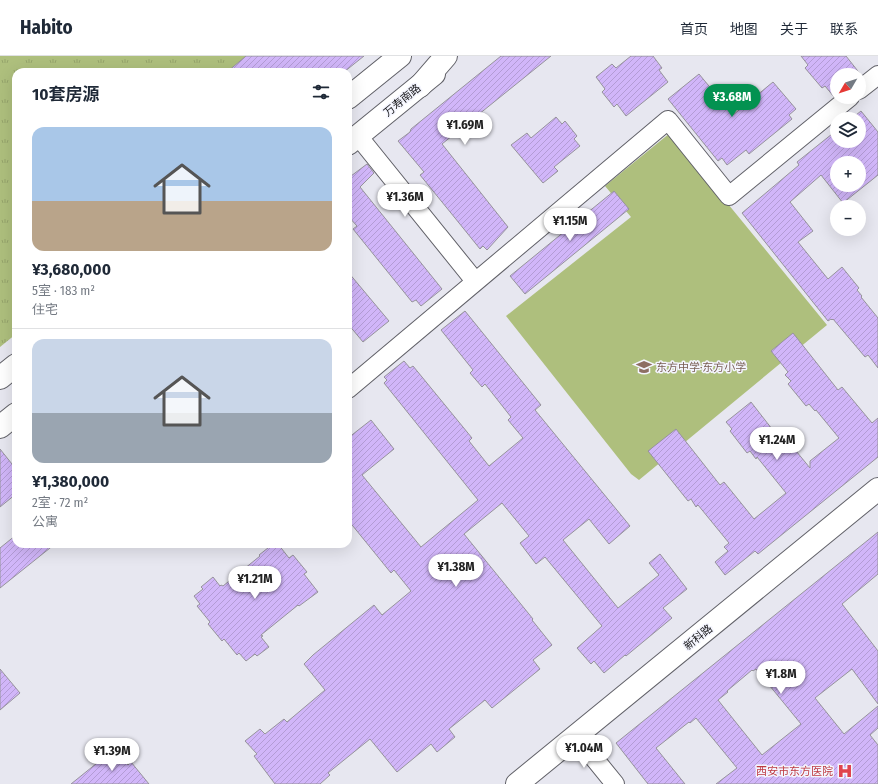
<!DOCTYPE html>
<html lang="zh">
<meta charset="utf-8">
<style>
:root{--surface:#fff;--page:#f6f6f7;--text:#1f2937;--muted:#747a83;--line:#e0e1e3;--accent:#039251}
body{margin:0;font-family:"Fira Sans Condensed","Noto Sans SC",sans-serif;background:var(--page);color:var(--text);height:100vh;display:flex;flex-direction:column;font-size:15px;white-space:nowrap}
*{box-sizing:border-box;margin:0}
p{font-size:13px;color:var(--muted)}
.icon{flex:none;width:22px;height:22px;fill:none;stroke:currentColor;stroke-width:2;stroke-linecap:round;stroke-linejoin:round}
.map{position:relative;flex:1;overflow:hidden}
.sheet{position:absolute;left:12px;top:12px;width:340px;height:480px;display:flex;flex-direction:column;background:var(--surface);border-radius:12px;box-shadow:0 4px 16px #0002}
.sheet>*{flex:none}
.needle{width:26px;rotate:231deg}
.tools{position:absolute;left:830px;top:12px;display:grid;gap:8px}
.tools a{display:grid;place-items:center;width:36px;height:36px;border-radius:50%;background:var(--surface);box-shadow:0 4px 16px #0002;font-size:20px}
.price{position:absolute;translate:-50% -34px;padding:0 9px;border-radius:14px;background:#fff;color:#222;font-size:13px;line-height:26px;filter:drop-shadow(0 1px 2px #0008)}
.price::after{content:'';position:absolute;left:50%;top:24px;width:12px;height:9px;margin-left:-6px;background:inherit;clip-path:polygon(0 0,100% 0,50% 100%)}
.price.selected{background:var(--accent);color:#fff}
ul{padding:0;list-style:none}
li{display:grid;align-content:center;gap:8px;height:212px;padding:0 20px}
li+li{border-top:1px solid var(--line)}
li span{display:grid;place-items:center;height:124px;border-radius:12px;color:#555}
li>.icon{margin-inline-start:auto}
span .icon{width:72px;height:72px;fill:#fffc;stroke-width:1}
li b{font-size:17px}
h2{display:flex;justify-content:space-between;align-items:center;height:48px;padding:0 20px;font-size:17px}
header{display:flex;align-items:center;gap:24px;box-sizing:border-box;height:56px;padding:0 20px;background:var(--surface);border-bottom:1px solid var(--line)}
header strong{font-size:19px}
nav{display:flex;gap:22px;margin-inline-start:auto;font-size:14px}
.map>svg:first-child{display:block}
.grass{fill:#aebf7d}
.park{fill:url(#park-tufts)}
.building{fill:url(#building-hatch);stroke:#96939b;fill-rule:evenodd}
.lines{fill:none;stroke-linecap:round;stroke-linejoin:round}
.street-casing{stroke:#616168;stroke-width:20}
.secondary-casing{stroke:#616168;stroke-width:24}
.primary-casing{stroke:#616168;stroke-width:24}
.street{stroke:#fff;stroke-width:18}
.secondary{stroke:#fff;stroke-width:22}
.primary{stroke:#fff;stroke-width:22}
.labels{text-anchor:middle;stroke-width:3;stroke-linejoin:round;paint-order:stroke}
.street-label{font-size:11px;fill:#19191c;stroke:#f4f5fe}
.education-label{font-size:11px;fill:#785e54;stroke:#f4f5fe;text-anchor:start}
.health-label{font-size:11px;fill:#be3a42;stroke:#f4f5fe;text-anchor:end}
</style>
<header>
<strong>Habito</strong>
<nav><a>首页</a><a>地图</a><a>关于</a><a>联系</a></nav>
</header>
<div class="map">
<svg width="878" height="728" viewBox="0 0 878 728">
<defs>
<pattern id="park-tufts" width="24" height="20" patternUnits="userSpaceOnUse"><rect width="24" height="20" fill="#aebf7d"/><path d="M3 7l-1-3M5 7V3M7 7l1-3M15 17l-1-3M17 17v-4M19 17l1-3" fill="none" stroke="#95a46b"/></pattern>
<pattern id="building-hatch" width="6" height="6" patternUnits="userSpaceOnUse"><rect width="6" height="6" fill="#d1b6f9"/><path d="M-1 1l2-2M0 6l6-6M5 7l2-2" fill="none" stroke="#b39cd5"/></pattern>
</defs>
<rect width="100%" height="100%" fill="#e7e7f0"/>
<!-- grass -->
<path class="grass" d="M670,77l157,192 -188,155 -8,-6 -125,-158 125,-99 -26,-31z"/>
<!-- park -->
<path class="park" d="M0,0h361l-20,16h-325v262l-16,13z"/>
<!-- building -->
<g class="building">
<path d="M246,0h118l-20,16h-117z"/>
<path d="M501,0h50l-109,88 66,83 -21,23 -4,-4 -3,3 -25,-31 -35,-43 4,-3 -26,-31 12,-9 1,-3z"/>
<path d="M631,0h22l9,12 -3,2 9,12 -42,34 -9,-12 -3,3 -12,-15 3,-3 -9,-12 16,-13 4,4z"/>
<path d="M801,0h45l15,19h-24v19l-3,3 -9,-11 -3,2 -17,-20 3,-3z"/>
<path d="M699,18l34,41 40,-33 23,27 -7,6 3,4 -43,35 -3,-4 -19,15 -5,-7 -4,3 -50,-62z"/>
<path d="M861,55l17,21v43l-35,28 -22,-28 -31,27 23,29 -15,11 30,37 14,-12 17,21 -2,2 5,6 -1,1 17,21v50l-10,-13 -3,2 -32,-38 -1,1 -1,-1 -3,2 -86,-108 57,-48 -2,-3 40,-32v11h22v-22h-8zM837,107h22v22h-22z"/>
<path d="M556,61l6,7 3,-3 12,15 -3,3 6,7 -26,21 4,4 -15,12 -32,-38 16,-12 4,5z"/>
<path d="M367,108l7,9 -14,14 82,102 -21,17 -5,-6 -4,2 -59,-73 4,-3 -9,-10v-44l3,4z"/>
<path d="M614,135l15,18 -104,85 -15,-18z"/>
<path d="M348,216l41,49 -26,21 -15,-18z"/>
<path d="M465,255l76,94 -6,5 95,116 -21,18 -20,-25 -26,21 55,68 41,-33 -10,-12 11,-9 27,35 -24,19 9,10 -46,38 -1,-1 -21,18 -10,-12 -3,3 -14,-16 25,-22 -57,-69 -9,7 -16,-21 9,-7 -27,-33 -38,31 69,85 -1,1 20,25 -19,15 7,9 -48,39 -7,-8 -36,29 6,8 -18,15 -6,-8 -34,28 -27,-33 -42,34 2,2 -10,9h-45l-21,-28 3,-2 -12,-13 15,-12 5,5 19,-15 3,3 38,-32 -21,-26 9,-9 61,-50 8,10 29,-24 -17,-21 -3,3 -43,-53v-82l23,-18 23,29 -32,26 59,72 57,-47 -94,-117 3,-3 -3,-3 20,-16 6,7 3,-2 59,72 -3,3 20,25 34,-28 -15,-18 3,-3 -26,-33 -3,3 -12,-14 3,-3 -32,-40z"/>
<path d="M793,277l45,57 4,-3 30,36 6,-5v39l-120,97 -3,-3 -30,24 -10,-13 13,-11 -4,-4 5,-4 -31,-38 -2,2 -5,-8 -3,2 -40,-50 28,-22 44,56 4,-3 30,37 32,-26 -29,-36 -1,2 -6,-8 -3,2 -17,-22 2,-2 -6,-7 25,-20 28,36 4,-3 27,33v-7l29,-23 -23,-28 -1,1 -6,-7 -3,2 -18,-22 3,-3 -6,-6 3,-3 -17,-21z"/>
<path d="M0,393l16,20v25l-16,13z"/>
<path d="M878,476v42l-36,30 36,47v53l-26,-35 -37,29 29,36 34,-28v22l-8,7 8,10v39h-162l21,-16 -41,-50 -6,5 -1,-1 -33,26 29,36h-37l-32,-41zM756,613l45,55 -39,31 -44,-55 10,-8 -1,-1 25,-21 1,1z"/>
<path d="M16,479v9h39l-55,44v-40z"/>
<path d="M273,488h5l11,14 4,-3 14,17 -3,2 14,18 -19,14 -1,-1 -37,30 2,1 -2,1 8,10 -12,9 -2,-2 -9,7 -7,-8 -2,2 -13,-16 -2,2 -14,-17 2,-2 -13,-16 3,-2 -6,-8 9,-7 -2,-2 12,-10 7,9 1,-1 2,1 37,-30 -1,-1z"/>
<path d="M0,613l20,24 -20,17z"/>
<path d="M114,691l14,18 3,-3 18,22h-78l26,-21 -1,-1z"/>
</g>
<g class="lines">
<!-- street casing -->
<g class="street-casing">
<g id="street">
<path d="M859,34l19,-15"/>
<path d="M358,80l117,145"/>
<path d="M348,333l320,-269 61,76 121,-99"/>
<path d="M576,680l39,48"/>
</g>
</g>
<!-- secondary casing -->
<g class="secondary-casing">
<g id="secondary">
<path d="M348,88l86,-70"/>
<path d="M0,371l16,-13"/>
<path d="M517,728l361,-295"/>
</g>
</g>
<!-- primary casing -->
<g class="primary-casing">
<g id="primary">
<path d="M420,30l26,-30"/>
<path d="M348,42l52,-42"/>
<path d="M0,322l16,-13"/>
</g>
</g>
<!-- street -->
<use href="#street" class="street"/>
<!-- secondary -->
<use href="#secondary" class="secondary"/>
<!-- primary -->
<use href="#primary" class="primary"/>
</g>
<!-- icons -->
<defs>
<g id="school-bare" transform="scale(1.2)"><path d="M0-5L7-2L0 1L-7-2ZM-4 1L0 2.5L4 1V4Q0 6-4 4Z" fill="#8d6e63" stroke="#f4f5fe" stroke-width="2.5" paint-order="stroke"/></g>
<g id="hospital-bare" transform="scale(1.2)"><path d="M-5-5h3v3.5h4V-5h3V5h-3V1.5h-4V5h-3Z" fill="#e0444e" stroke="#f4f5fe" stroke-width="2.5" paint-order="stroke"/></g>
</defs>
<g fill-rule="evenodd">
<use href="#school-bare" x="644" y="311"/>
<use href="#hospital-bare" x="845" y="715"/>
</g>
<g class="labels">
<!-- street labels -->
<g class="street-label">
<text transform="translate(402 44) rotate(-39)" y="4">万寿南路</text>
<text transform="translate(698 581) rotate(-39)" y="4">新科路</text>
</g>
<!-- education labels -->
<g class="education-label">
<text x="656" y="315">东方中学·东方小学</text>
</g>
<!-- health labels -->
<g class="health-label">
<text x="833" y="719">西安市东方医院</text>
</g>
</g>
</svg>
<div class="tools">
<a><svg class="needle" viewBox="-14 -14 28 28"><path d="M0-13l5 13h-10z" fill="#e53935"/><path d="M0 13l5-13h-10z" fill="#747a83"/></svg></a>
<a><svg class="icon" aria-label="layers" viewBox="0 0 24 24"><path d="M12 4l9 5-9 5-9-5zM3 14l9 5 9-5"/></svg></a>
<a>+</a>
<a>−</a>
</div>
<b class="price selected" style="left:732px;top:62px">¥3.68M</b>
<b class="price" style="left:465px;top:90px">¥1.69M</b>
<b class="price" style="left:405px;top:162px">¥1.36M</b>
<b class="price" style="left:570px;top:186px">¥1.15M</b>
<b class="price" style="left:777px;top:405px">¥1.24M</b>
<b class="price" style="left:456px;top:532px">¥1.38M</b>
<b class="price" style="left:255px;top:544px">¥1.21M</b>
<b class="price" style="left:781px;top:639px">¥1.8M</b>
<b class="price" style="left:584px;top:713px">¥1.04M</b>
<b class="price" style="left:112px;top:716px">¥1.39M</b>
<section class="sheet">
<h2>10套房源<svg class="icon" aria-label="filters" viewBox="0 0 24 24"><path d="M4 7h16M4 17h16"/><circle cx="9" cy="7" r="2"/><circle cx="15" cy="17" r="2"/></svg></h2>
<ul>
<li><span style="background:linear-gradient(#a9c7e8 60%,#b9a48a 0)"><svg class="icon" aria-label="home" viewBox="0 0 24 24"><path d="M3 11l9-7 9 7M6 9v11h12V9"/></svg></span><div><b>¥3,680,000</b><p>5室 · 183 m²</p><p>住宅</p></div></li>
<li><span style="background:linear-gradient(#c9d6e8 60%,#9aa5b1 0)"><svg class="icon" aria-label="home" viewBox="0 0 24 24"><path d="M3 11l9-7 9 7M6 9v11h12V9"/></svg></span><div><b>¥1,380,000</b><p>2室 · 72 m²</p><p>公寓</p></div></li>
</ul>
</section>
</div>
